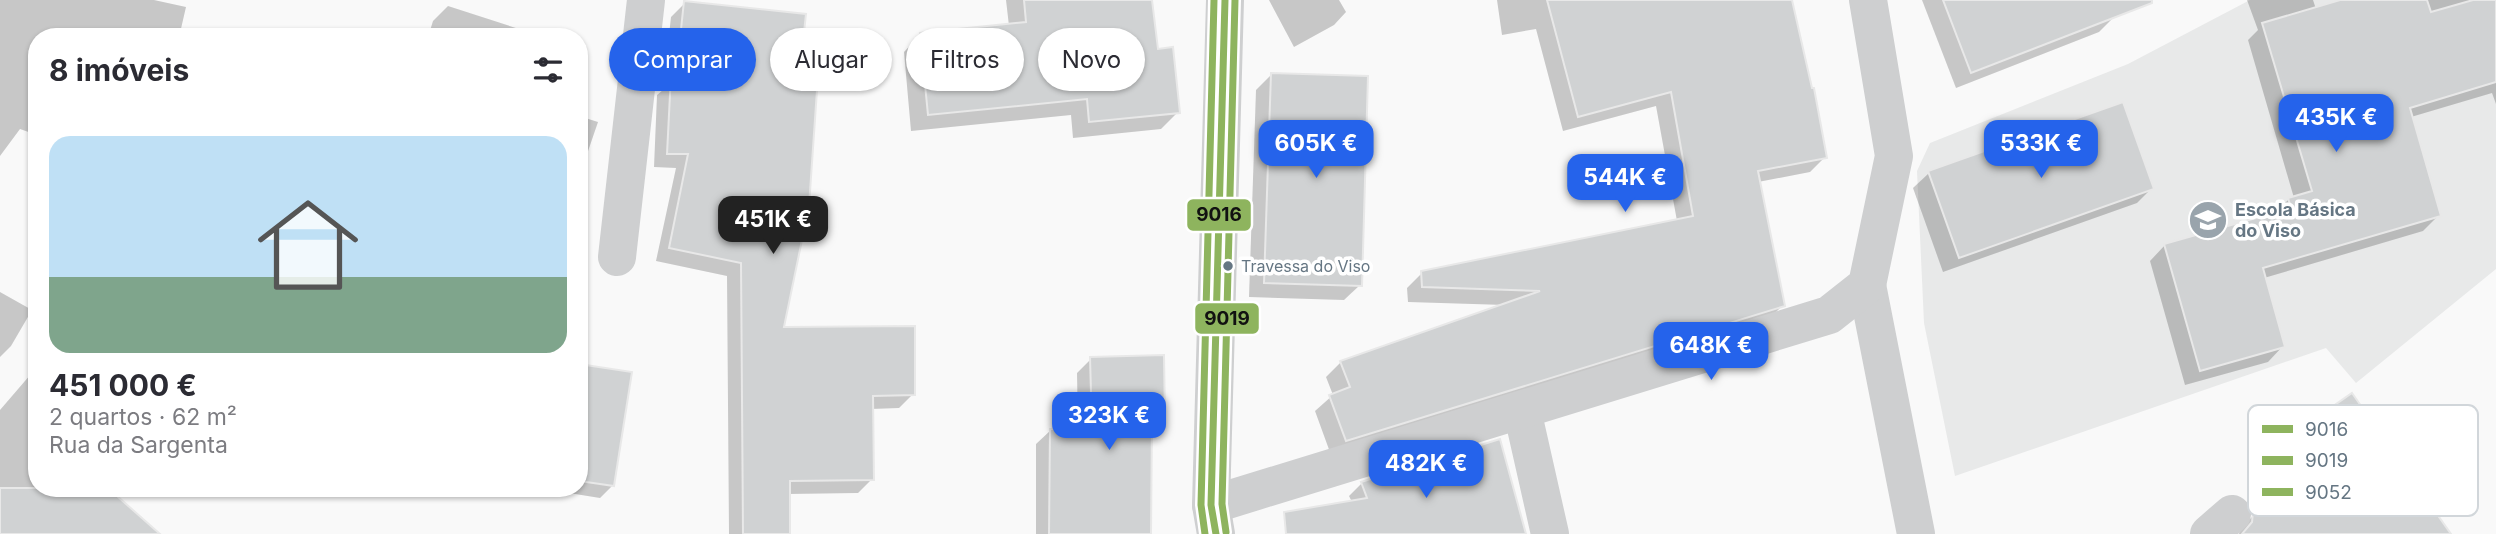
<!DOCTYPE html>
<html lang="pt">
<meta charset="utf-8">
<style>
:root{--surface:#fff;--page:#f7f7f7;--text:#2b2b33;--muted:#7c7c81;--line:#e1e1e2;--accent:#2563eb}
body{margin:0;font-family:Inter,sans-serif;background:var(--page);color:var(--text);height:100vh;display:flex;flex-direction:column;font-size:26px;white-space:nowrap}
*{box-sizing:border-box;margin:0}
p{font-size:23px;color:var(--muted)}
.icon{flex:none;width:38px;height:38px;fill:none;stroke:currentColor;stroke-width:2;stroke-linecap:round;stroke-linejoin:round}
.map{position:relative;flex:1;overflow:hidden}
.drawer{position:absolute;left:28px;top:28px;width:560px;height:469px;display:flex;flex-direction:column;background:var(--surface);border-radius:28px;box-shadow:0 2px 5px #0004}
.drawer>*{flex:none}
.hud{position:absolute;left:609px;top:28px;width:665px;height:63px;display:flex;gap:14px}
.price{position:absolute;translate:-50% -60px;padding:0 16px;border-radius:14px;background:var(--accent);color:#fff;font-size:23px;line-height:46px;filter:drop-shadow(0 2px 4px #0008)}
.price::after{content:'';position:absolute;left:50%;top:42px;width:21px;height:16px;margin-left:-10px;background:inherit;clip-path:polygon(0 0,100% 0,50% 100%)}
.price.selected{background:#222;color:#fff}
ul{padding:0;list-style:none}
li{display:grid;align-content:center;gap:14px;height:371px;padding:0 21px}
li+li{border-top:2px solid var(--line)}
li span{display:grid;place-items:center;height:217px;border-radius:21px;color:#555}
li>.icon{margin-inline-start:auto}
span .icon{width:126px;height:126px;fill:#fffc;stroke-width:1}
li b{font-size:30px}
h2{display:flex;justify-content:space-between;align-items:center;height:84px;padding:0 21px;font-size:30px}
.pill{padding:0 24px;border-radius:32px;background:var(--surface);box-shadow:0 2px 5px #0004;font-size:24px;line-height:63px}
.pill.selected{background:var(--accent);color:#fff}
.map>svg:first-child{display:block}
.built{fill:#e8e9e9}
.shadow{fill:#0003}
.building{fill:#d0d2d3;stroke:#e8e8e8;stroke-width:2}
.lines{fill:none;stroke-linecap:round;stroke-linejoin:round}
.street{stroke:#cecfd0;stroke-width:38}
.bus-1-casing{stroke:#fff;stroke-width:12}
.bus-2-casing{stroke:#fff;stroke-width:12}
.bus-3-casing{stroke:#fff;stroke-width:12}
.bus-1{stroke:#8eb45e;stroke-width:7}
.bus-2{stroke:#8eb45e;stroke-width:7}
.bus-3{stroke:#8eb45e;stroke-width:7}
.bus-dot{fill:#657683;stroke:#fff;stroke-width:2.5}
.labels{text-anchor:middle;stroke-width:7;stroke-linejoin:round;paint-order:stroke}
.bus-label{font-size:16px;fill:#657683;stroke:#fff;text-anchor:start}
.poi-label{font-size:18px;font-weight:bold;fill:#657683;stroke:#fff;text-anchor:start}
.key{fill:#fff;stroke:#d1d6da;stroke-width:2}
.key-label{font-size:19px;fill:#657683}
.line-badge{stroke:#fff;stroke-width:2.5}
.pale-badge-label{font-size:19px;text-anchor:middle;font-weight:bold;fill:#111}
</style>
<div class="map">
<svg width="2496" height="534" viewBox="0 0 2496 534">
<rect width="100%" height="100%" fill="#f9f9f9"/>
<!-- built -->
<path class="built" d="M2250,0h246v269l-140,114 -30,-35 -371,128 -31,-153 -7,-152 13,-28 198,-79z"/>
<!-- shadow -->
<g class="shadow">
<path d="M0,0h154l32,7 -6,26 14,4h-157v98l-17,-6 -20,27z"/>
<path d="M1006,0h145l5,51 22,61 -17,17 -88,9 -2,-23 -160,16 -7,-79 16,-17 89,-9z"/>
<path d="M1269,0h70l7,12 -12,13 -40,22z"/>
<path d="M1497,0h293l35,157 -15,15 -52,10 25,123 -15,15 -437,135 -16,-44 18,-16 -7,-18 15,-15 164,-57 -97,-3 -1,-14 15,-15 255,-52 -21,-115 -93,25 -27,-102 -34,6z"/>
<path d="M1922,0h187l6,16 -16,16 -143,56z"/>
<path d="M2247,0h66l3,9 30,-9h150v104l-4,-11 -81,24 28,98 -16,16 -159,47 19,68 -15,16 -83,23 -35,-124 15,-16 108,-30 16,-16 5,-1 -46,-158 10,-10z"/>
<path d="M685,3l111,86 -15,240 132,65 -14,14 -28,1 1,70 -14,14 -70,1v40h-59l-2,-258 -71,-15 20,-93 -22,-1 3,-72 6,-5 8,-73z"/>
<path d="M448,6l96,31h-116l5,-16z"/>
<path d="M1271,75l89,210 -16,15 -95,-3 7,-207z"/>
<path d="M579,116l19,6 -12,35 -7,7z"/>
<path d="M1929,173l223,15 -15,15 -194,69 -30,-84z"/>
<path d="M0,292l32,18 -21,36 -11,11z"/>
<path d="M1091,359l72,60 -13,12 -1,103h-113v-90l15,-14h27l-1,-57z"/>
<path d="M579,366l34,119 -13,13 -56,-9 35,-1z"/>
<path d="M37,367v72l-8,9 8,7v33l111,46h-148v-124z"/>
<path d="M2297,433l152,101h-210l1,-5 15,-15 49,-37 -21,-30z"/>
<path d="M1362,483l162,51h-205l33,-32 -3,-6z"/>
</g>
<!-- building -->
<g class="building">
<path d="M1024,0h128l6,49 15,-2 7,66 -91,9 -2,-23 -159,16 -8,-82 106,-11z"/>
<path d="M1547,0h245l20,88h2l13,70 -69,13 27,135 -439,135 -17,-46 21,-8 -10,-26 200,-70 -118,-4 -1,-16 272,-55 -22,-124 -93,25z"/>
<path d="M1943,0h209v3l-181,70z"/>
<path d="M2340,0h87l4,12 42,-12h23v82l-86,26 31,108 -178,52 22,79 -85,24 -36,-127 127,-36 -3,-10 24,-7 -50,-168z"/>
<path d="M684,1l122,13 -8,73 19,3 -8,116 -25,121 131,-1v69l-42,1 1,84 -84,1v53h-47l-2,-271 -72,-15 19,-94h-21l4,-79 5,2z"/>
<path d="M1271,73l97,3 -6,210 -98,-3z"/>
<path d="M2123,102l31,87 -195,69 -31,-87z"/>
<path d="M1164,355l1,64 -13,1 -1,114h-102l1,-105 42,-1 -2,-71z"/>
<path d="M579,364l53,8 -18,114 -35,-5z"/>
<path d="M2352,393l99,141h-209l10,-12 1,-10 66,-49 -23,-31z"/>
<path d="M1500,439l26,95h-240l-2,-22 83,-14 -6,-16z"/>
<path d="M0,488h108l52,46h-160z"/>
</g>
<g class="lines">
<!-- street -->
<g class="street">
<path d="M617,257l29,-257"/>
<path d="M1867,285l49,249"/>
<path d="M1522,410l28,124"/>
<path d="M1211,505l618,-190 38,-30 27,-129 -26,-156"/>
<path d="M1216,534l-5,-29 14,-505"/>
<path d="M2209,534l23,-20"/>
</g>
<!-- bus-1 casing -->
<g class="bus-1-casing">
<path id="bus-1" d="M1216,534l-5,-29 14,-505"/>
</g>
<!-- bus-2 casing -->
<g class="bus-2-casing">
<path id="bus-2" d="M1226,532l-4,-28 13,-504"/>
</g>
<!-- bus-3 casing -->
<g class="bus-3-casing">
<path id="bus-3" d="M1205,534l-4,-29 13,-505"/>
</g>
<!-- bus-1 -->
<use href="#bus-1" class="bus-1"/>
<!-- bus-2 -->
<use href="#bus-2" class="bus-2"/>
<!-- bus-3 -->
<use href="#bus-3" class="bus-3"/>
</g>
<!-- icons -->
<defs>
<g id="school-disc" transform="scale(2.0125)"><circle r="9.5" fill="#99a4ac" stroke="#fff"/><path d="M0-5L7-2L0 1L-7-2ZM-4 1L0 2.5L4 1V4Q0 6-4 4Z" fill="#fff"/></g>
</defs>
<g fill-rule="evenodd">
<use href="#school-disc" x="2208" y="220"/>
</g>
<!-- markers -->
<circle class="bus-dot" cx="1228" cy="266" r="6"/>
<g class="labels">
<!-- bus labels -->
<g class="bus-label">
<text x="1241" y="272">Travessa do Viso</text>
</g>
<!-- poi labels -->
<g class="poi-label">
<text x="2235" y="216">Escola Básica<tspan x="2235" dy="21">do Viso</tspan></text>
</g>
</g>
<!-- legend -->
<rect x="2248" y="405" width="230" height="111" rx="10" class="key"/>
<rect x="2262" y="425" width="31" height="8" fill="#8eb45e"/>
<rect x="2262" y="456" width="31" height="9" fill="#8eb45e"/>
<rect x="2262" y="488" width="31" height="8" fill="#8eb45e"/>
<g class="key-label">
<text x="2305" y="436">9016</text>
<text x="2305" y="467">9019</text>
<text x="2305" y="499">9052</text>
</g>
<g class="line-badge">
<rect x="1186" y="198" width="66" height="34" rx="7" fill="#8eb45e"/>
<rect x="1194" y="302" width="66" height="33" rx="7" fill="#8eb45e"/>
</g>
<g class="pale-badge-label">
<text x="1219" y="221">9016</text>
<text x="1227" y="325">9019</text>
</g>
</svg>
<b class="price" style="left:2336px;top:154px">435K €</b>
<b class="price" style="left:1316px;top:180px">605K €</b>
<b class="price" style="left:2041px;top:180px">533K €</b>
<b class="price" style="left:1625px;top:214px">544K €</b>
<b class="price selected" style="left:773px;top:256px">451K €</b>
<b class="price" style="left:1711px;top:382px">648K €</b>
<b class="price" style="left:1109px;top:452px">323K €</b>
<b class="price" style="left:1426px;top:500px">482K €</b>
<div class="hud">
<a class="pill selected">Comprar</a>
<a class="pill">Alugar</a>
<a class="pill">Filtros</a>
<a class="pill">Novo</a>
</div>
<section class="drawer">
<h2>8 imóveis<svg class="icon" aria-label="filters" viewBox="0 0 24 24"><path d="M4 7h16M4 17h16"/><circle cx="9" cy="7" r="2"/><circle cx="15" cy="17" r="2"/></svg></h2>
<ul>
<li><span style="background:linear-gradient(#bfe0f5 65%,#7fa58c 0)"><svg class="icon" aria-label="home" viewBox="0 0 24 24"><path d="M3 11l9-7 9 7M6 9v11h12V9"/></svg></span><div><b>451 000 €</b><p>2 quartos · 62 m²</p><p>Rua da Sargenta</p></div></li>
</ul>
</section>
</div>
